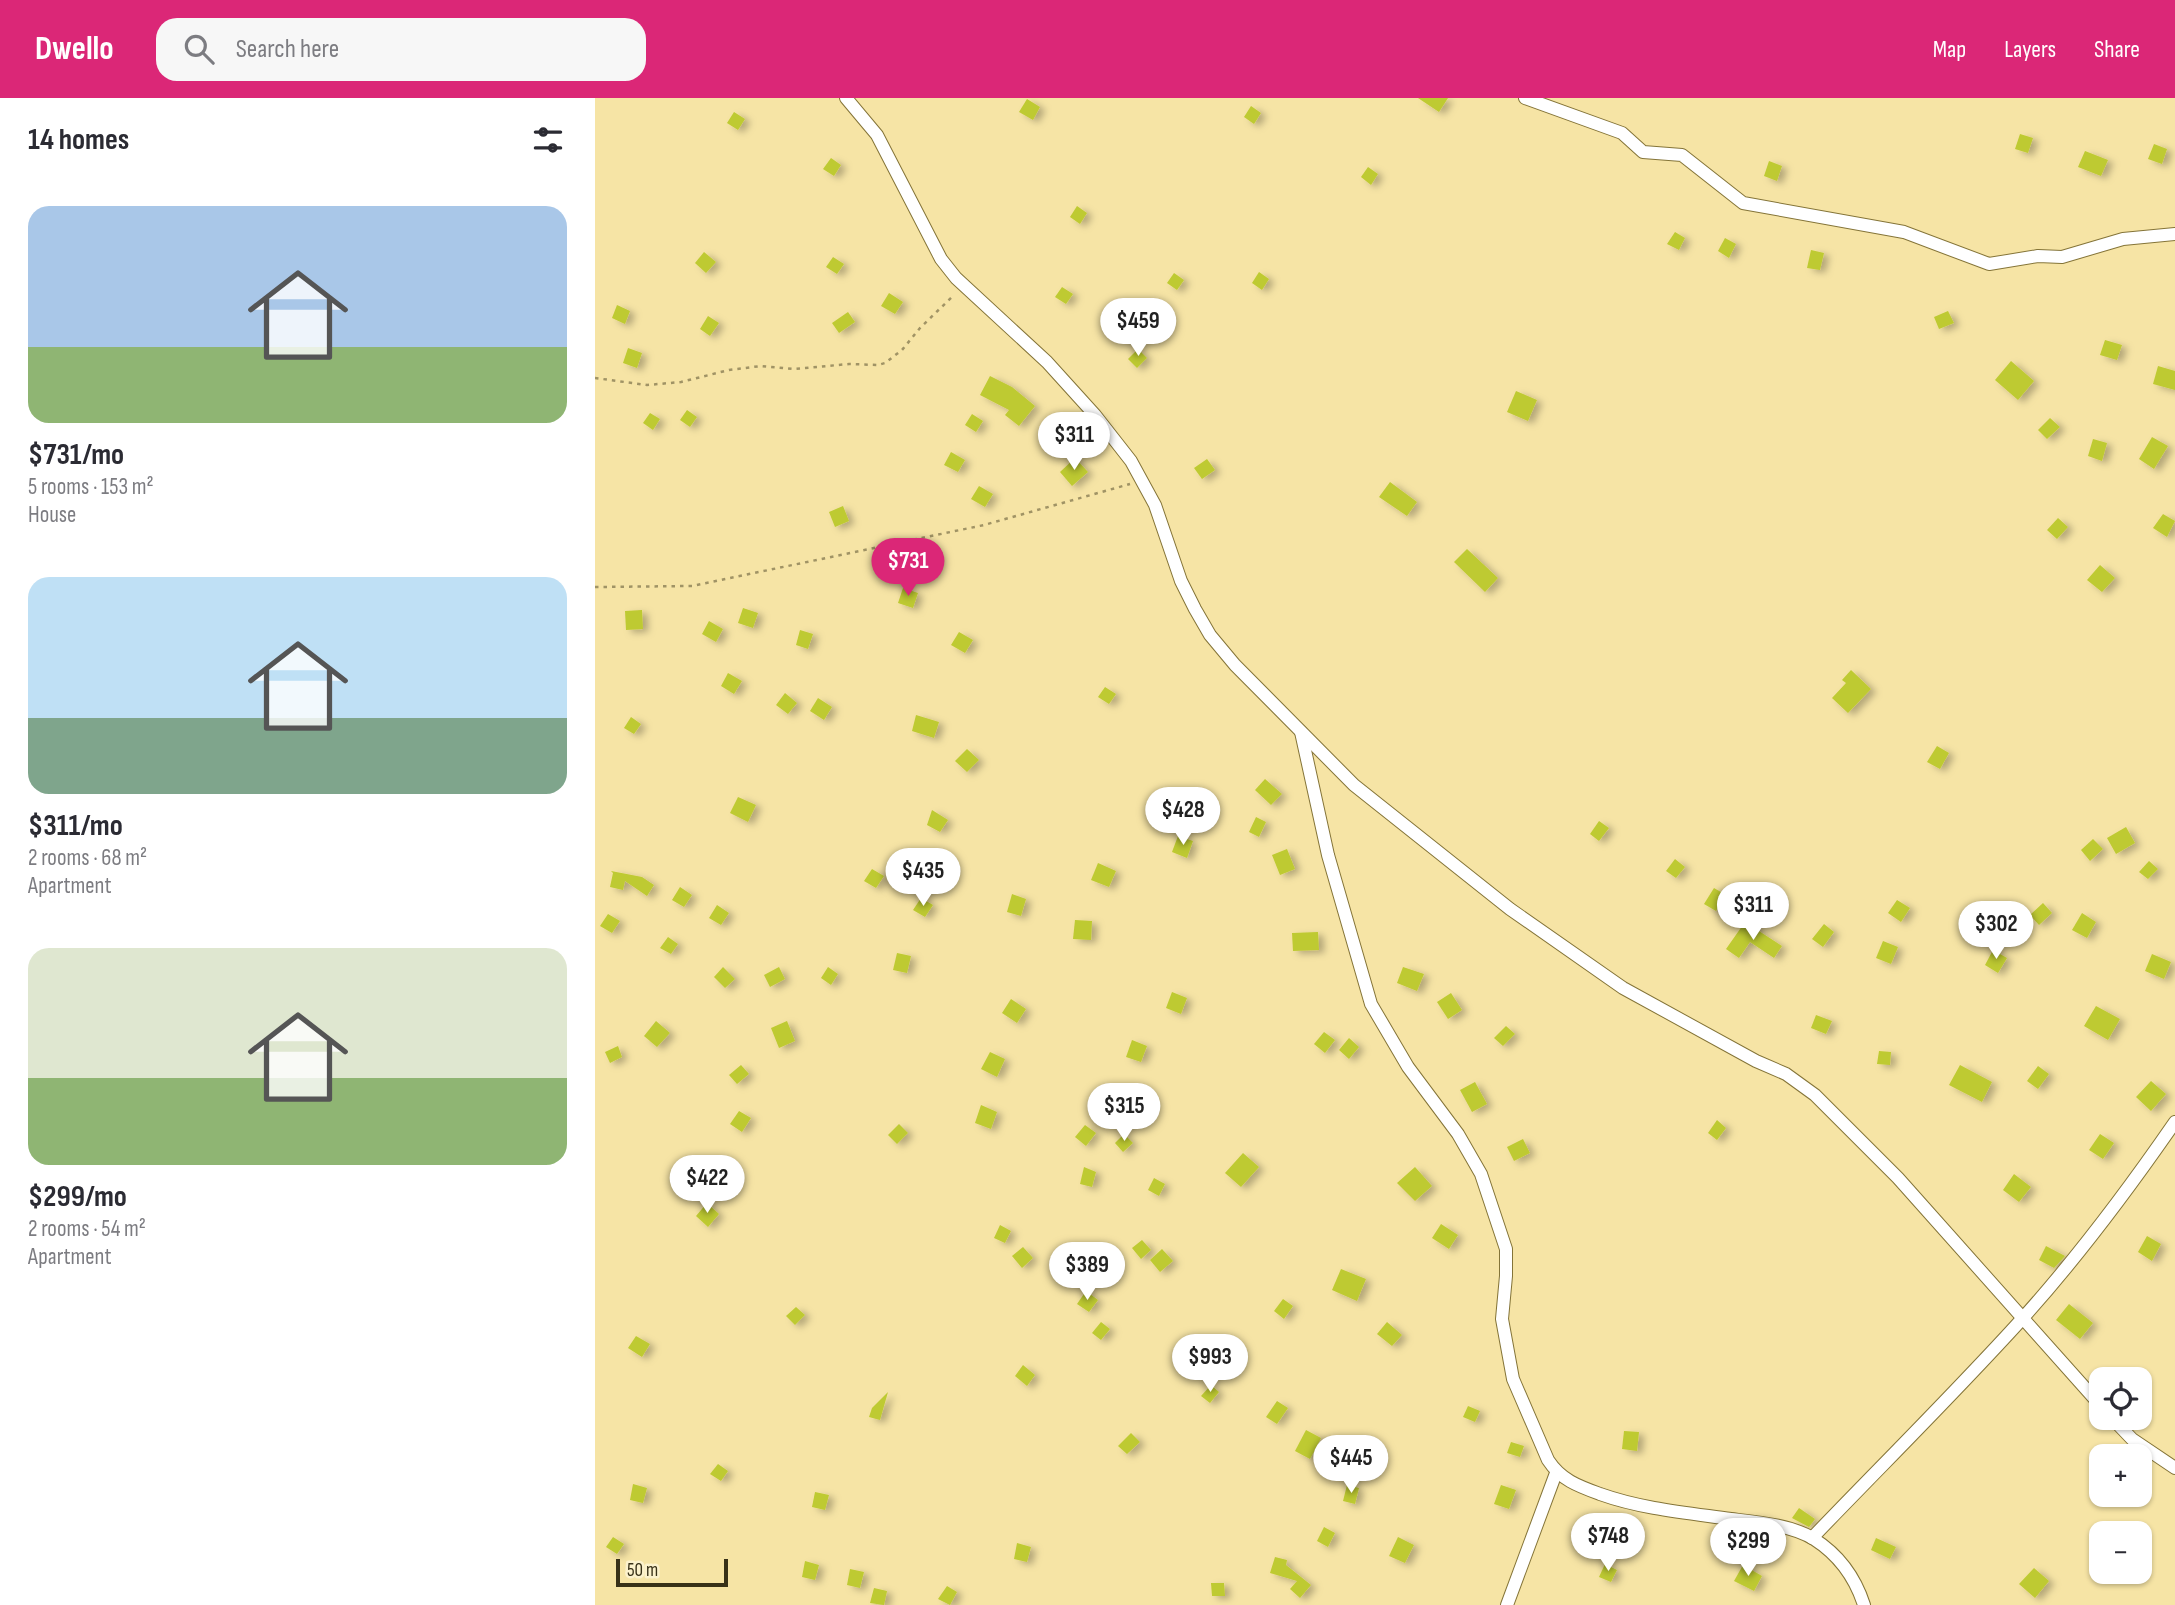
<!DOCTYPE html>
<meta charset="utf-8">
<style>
:root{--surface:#fff;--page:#f7f7f7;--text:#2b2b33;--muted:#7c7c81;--accent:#db2777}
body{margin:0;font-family:"Sofia Sans Condensed",sans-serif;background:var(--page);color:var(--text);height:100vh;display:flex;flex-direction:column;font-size:26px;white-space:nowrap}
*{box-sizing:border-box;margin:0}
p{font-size:23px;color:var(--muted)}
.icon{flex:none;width:38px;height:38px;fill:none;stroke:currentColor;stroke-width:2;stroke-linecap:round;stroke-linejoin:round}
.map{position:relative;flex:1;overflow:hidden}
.sheet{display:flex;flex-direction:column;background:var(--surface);width:595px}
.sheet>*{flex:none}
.fabs{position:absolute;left:1494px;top:1269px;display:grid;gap:14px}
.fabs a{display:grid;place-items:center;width:63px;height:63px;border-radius:14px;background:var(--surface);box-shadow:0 2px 5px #0004;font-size:35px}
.scale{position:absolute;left:21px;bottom:18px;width:112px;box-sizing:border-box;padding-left:7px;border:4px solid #383118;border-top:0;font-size:19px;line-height:24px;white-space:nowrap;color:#383118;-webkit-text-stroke:5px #fcf2cd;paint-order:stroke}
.price{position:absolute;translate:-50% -60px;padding:0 16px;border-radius:24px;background:#fff;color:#222;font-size:23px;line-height:46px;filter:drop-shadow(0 2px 4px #0008)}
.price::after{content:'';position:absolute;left:50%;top:42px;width:21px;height:16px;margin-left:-10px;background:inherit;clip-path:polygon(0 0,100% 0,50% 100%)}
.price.on{background:var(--accent);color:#fff}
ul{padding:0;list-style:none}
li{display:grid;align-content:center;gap:14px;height:371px;padding:0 28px}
li span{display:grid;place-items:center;height:217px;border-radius:21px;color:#555}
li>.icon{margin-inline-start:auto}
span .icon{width:126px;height:126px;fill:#fffc;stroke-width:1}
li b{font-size:30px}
h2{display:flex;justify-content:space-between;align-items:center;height:84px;padding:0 28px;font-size:30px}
header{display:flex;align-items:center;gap:42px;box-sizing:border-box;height:98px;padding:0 35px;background:var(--accent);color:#fff}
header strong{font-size:33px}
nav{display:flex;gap:38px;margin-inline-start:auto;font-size:24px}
.search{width:490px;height:63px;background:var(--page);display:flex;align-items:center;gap:18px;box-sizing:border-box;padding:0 24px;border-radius:21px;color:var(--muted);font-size:26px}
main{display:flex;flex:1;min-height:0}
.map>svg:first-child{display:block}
.building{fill:#beca31;filter:url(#shadow)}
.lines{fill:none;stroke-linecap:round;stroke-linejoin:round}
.minor-casing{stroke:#847438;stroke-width:14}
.path{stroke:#a09365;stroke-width:2.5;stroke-dasharray:3.5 5;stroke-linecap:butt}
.minor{stroke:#fff;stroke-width:12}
</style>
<header>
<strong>Dwello</strong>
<div class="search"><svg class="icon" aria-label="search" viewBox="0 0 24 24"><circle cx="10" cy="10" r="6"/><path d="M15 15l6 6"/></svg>Search here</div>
<nav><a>Map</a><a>Layers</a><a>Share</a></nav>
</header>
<main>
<section class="sheet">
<h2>14 homes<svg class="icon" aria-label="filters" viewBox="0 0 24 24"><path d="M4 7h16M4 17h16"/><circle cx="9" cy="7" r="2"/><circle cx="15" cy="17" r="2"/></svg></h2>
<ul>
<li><span style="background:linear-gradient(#a9c7e8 65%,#8fb573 0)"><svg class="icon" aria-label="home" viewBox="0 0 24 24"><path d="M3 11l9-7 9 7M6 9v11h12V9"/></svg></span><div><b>$731/mo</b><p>5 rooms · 153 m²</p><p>House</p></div></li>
<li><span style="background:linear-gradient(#bfe0f5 65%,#7fa58c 0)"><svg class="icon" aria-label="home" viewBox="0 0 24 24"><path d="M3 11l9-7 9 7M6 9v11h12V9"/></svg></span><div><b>$311/mo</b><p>2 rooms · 68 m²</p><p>Apartment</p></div></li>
<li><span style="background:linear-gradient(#dfe7d0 60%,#8fb573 0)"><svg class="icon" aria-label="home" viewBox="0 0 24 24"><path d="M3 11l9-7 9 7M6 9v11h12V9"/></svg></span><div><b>$299/mo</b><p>2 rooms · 54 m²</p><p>Apartment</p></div></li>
</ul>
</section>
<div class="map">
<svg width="1580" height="1507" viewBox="0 0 1580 1507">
<defs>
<filter id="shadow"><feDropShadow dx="5.5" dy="3" stdDeviation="3.5" flood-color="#0004"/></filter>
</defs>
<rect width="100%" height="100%" fill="#f6e4a5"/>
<!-- building -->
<g class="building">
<path d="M823,0h30l-9,14z"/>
<path d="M432,1l13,8 -7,13 -14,-8z"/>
<path d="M656,8l10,7 -7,11 -10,-7z"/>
<path d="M139,14l11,7 -7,11 -11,-7z"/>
<path d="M1425,36l13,4 -5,15 -13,-4z"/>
<path d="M1559,46l13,5 -5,15 -14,-5z"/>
<path d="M1490,53l23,9 -7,16 -23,-9z"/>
<path d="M236,60l10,7 -7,11 -11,-7z"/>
<path d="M1174,63l13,5 -5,15 -13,-5z"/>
<path d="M773,69l10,7 -7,11 -10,-8z"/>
<path d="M482,108l10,7 -7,11 -10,-7z"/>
<path d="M1080,134l10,6 -6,12 -12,-6z"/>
<path d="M1130,140l11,6 -7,14 -11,-7z"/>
<path d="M1216,152l13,3 -4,17 -13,-2z"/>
<path d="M109,154l12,10 -10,11 -11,-10z"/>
<path d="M238,159l11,7 -7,10 -11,-7z"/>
<path d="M664,174l10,7 -7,11 -10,-7z"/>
<path d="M579,175l10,7 -7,10 -10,-7z"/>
<path d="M467,189l11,7 -7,10 -11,-7z"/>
<path d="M294,195l14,9 -8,12 -14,-8z"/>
<path d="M22,207l13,6 -5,13 -13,-6z"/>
<path d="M1353,213l6,12 -15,6 -5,-12z"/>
<path d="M253,214l7,10 -16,11 -7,-10z"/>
<path d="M113,218l11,7 -9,13 -10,-7z"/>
<path d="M1510,242l17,5 -5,15 -17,-5z"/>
<path d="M33,250l14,5 -5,15 -14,-5z"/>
<path d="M543,251l9,9 -10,10 -9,-9z"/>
<path d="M1416,263l23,20 -16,19 -23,-20z"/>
<path d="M1563,268l17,5v19l-22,-6z"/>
<path d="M395,278l22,11 23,19 -16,20 -14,-11 4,-5 -29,-15z"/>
<path d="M921,293l21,9 -9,21 -21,-9z"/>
<path d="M92,312l10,7 -7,10 -10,-7z"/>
<path d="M55,315l10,6 -7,11 -10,-7z"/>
<path d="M377,316l11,7 -7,11 -11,-7z"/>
<path d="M1455,320l10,9 -13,12 -9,-9z"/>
<path d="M1557,339l16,9 -14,23 -15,-10z"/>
<path d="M1498,341l14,4 -5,18 -14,-5z"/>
<path d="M356,354l14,8 -7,12 -14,-7z"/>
<path d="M480,360l13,14 -16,14 -12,-14z"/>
<path d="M612,361l8,11 -13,9 -8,-11z"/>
<path d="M795,384l27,20 -10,14 -28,-19z"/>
<path d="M384,388l14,8 -8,13 -14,-8z"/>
<path d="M248,408l6,15 -14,6 -6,-15z"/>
<path d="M1568,416l12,7 -8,16 -14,-9z"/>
<path d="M1463,420l10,9 -11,12 -10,-9z"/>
<path d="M872,451l31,29 -13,14 -31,-30z"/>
<path d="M1505,467l15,13 -13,14 -15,-12z"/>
<path d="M308,490l15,5 -5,15 -15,-5z"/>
<path d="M148,510l15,5 -5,15 -15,-5z"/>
<path d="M47,512l1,19 -17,1 -1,-19z"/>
<path d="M114,523l14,8 -7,13 -14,-8z"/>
<path d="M205,532l13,4 -5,15 -12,-4z"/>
<path d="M364,534l14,8 -8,13 -14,-8z"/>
<path d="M1256,572l20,19 -23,24 -16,-15 14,-15 -4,-3z"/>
<path d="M133,575l14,8 -8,13 -13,-8z"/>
<path d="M510,589l11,7 -7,10 -11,-7z"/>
<path d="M190,595l12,10 -9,11 -12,-9z"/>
<path d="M223,600l14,9 -8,13 -14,-9z"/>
<path d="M321,617l23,7 -5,16 -22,-7z"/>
<path d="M36,619l10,7 -7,10 -10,-6z"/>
<path d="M1342,648l12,7 -9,16 -13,-7z"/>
<path d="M372,651l12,11 -12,12 -12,-11z"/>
<path d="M670,681l17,15 -11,11 -16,-15z"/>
<path d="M143,699l18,8 -8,17 -18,-9z"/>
<path d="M337,712l16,10 -8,12 -13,-7z"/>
<path d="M661,719l10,5 -7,15 -10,-5z"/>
<path d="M1004,723l10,7 -10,13 -9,-7z"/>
<path d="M1531,729l9,16 -19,11 -9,-16z"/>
<path d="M583,738l15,5 -6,17 -15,-6z"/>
<path d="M1498,741l10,10 -13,12 -9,-11z"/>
<path d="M692,751l8,20 -15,6 -8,-20z"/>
<path d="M1080,761l10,8 -9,11 -10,-7z"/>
<path d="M1554,763l9,8 -10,10 -9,-7z"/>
<path d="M503,765l18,8 -7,16 -18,-7z"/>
<path d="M277,771l12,7 -8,12 -12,-7z"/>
<path d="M16,773l31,6 12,8 -7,11 -22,-15 -2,9 -13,-3 3,-14z"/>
<path d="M85,789l12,8 -8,12 -12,-7z"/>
<path d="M1119,790l12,7 -10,16 -12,-7z"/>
<path d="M417,796l14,5 -5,17 -14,-4z"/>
<path d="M326,800l12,7 -8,12 -12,-7z"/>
<path d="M1302,802l13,8 -9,14 -13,-9z"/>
<path d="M1448,805l9,10 -13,12 -9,-10z"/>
<path d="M122,807l12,8 -8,12 -12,-7z"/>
<path d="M1487,815l14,9 -9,16 -15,-8z"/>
<path d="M13,816l12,7 -8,12 -12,-7z"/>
<path d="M480,822l17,1 -1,19 -18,-1z"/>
<path d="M1150,824l37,24 -8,12 -24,-16 -11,16 -13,-9z"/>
<path d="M1229,826l10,8 -11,15 -11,-8z"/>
<path d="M723,834l1,18 -26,1 -1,-18z"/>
<path d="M73,839l10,7 -7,10 -11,-6z"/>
<path d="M1288,843l15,6 -7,17 -15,-6z"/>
<path d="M1398,852l14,8 -9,15 -13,-8z"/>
<path d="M302,855l14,3 -4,17 -14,-3z"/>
<path d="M1557,856l19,8 -7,17 -19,-8z"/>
<path d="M128,869l12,12 -10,9 -11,-11z"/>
<path d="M184,869l6,12 -15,8 -6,-12z"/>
<path d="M233,869l10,7 -7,11 -10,-7z"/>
<path d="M808,869l21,7 -7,17 -20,-8z"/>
<path d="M577,894l15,6 -6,16 -15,-6z"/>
<path d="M856,895l11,17 -14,9 -11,-17z"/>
<path d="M416,901l15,10 -9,14 -15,-10z"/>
<path d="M1501,908l24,13 -12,21 -24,-14z"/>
<path d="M1221,917l16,6 -6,13 -15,-6z"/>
<path d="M61,923l14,12 -13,14 -13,-11z"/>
<path d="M192,923l8,20 -16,7 -8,-20z"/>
<path d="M911,928l9,8 -12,12 -9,-8z"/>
<path d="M729,934l11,8 -10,13 -11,-9z"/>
<path d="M754,940l10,9 -10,12 -10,-9z"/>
<path d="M537,942l15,6 -6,16 -15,-5z"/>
<path d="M23,948l4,11 -12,6 -5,-11z"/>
<path d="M1284,953l12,1 -1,13 -13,-1z"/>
<path d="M395,954l15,7 -8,18 -16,-8z"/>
<path d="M146,967l8,9 -12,10 -8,-9z"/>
<path d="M1365,967l32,17 -10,20 -33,-17z"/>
<path d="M1443,968l11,8 -11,15 -11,-8z"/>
<path d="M1556,983l15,13 -15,17 -15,-14z"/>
<path d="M880,984l12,22 -15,8 -12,-22z"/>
<path d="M386,1007l16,7 -6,17 -16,-6z"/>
<path d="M144,1013l12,7 -9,14 -12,-8z"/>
<path d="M1122,1022l9,8 -9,12 -9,-7z"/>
<path d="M304,1026l9,9 -11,11 -9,-9z"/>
<path d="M490,1027l11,8 -10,13 -11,-9z"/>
<path d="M529,1036l9,9 -10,9 -8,-9z"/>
<path d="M1505,1036l14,9 -11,16 -14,-9z"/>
<path d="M928,1041l7,14 -16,8 -7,-14z"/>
<path d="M648,1055l16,14 -18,20 -16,-14z"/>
<path d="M489,1069l12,5 -4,15 -12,-3z"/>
<path d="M820,1069l17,19 -17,15 -18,-18z"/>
<path d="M1419,1076l17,13 -12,15 -16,-12z"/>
<path d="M559,1080l11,6 -6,12 -11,-6z"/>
<path d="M112,1105l12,11 -11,13 -12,-11z"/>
<path d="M846,1126l17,11 -9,14 -17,-11z"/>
<path d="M405,1127l11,6 -6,12 -11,-5z"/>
<path d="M1552,1138l14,8 -9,17 -14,-9z"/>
<path d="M547,1142l9,10 -10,9 -9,-11z"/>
<path d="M1451,1148l19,10 -11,12 -15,-8z"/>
<path d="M428,1149l10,11 -11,10 -10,-12z"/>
<path d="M567,1151l11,12 -13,11 -10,-12z"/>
<path d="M746,1171l25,10 -9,22 -25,-11z"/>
<path d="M491,1193l12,9 -9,12 -12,-8z"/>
<path d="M688,1201l10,7 -9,13 -10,-8z"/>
<path d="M1474,1206l24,19 -13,16 -24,-19z"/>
<path d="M201,1209l9,8 -10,10 -9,-9z"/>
<path d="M506,1224l9,7 -9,11 -9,-7z"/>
<path d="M792,1224l15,13 -10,11 -15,-12z"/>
<path d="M41,1238l14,8 -8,13 -14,-9z"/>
<path d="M428,1267l12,10 -8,11 -12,-10z"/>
<path d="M616,1287l8,7 -9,11 -9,-7z"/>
<path d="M293,1294l-8,28 -11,-3 3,-9z"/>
<path d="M682,1303l11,7 -11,16 -11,-7z"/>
<path d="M873,1308l12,5 -5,11 -12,-5z"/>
<path d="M711,1332l15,8 -11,21 -15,-8z"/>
<path d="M1029,1333l15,1 -2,19 -15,-2z"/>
<path d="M536,1335l9,9 -13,12 -9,-8z"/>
<path d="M916,1344l13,4 -4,11 -13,-4z"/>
<path d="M123,1366l10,7 -7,10 -11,-7z"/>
<path d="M38,1386l14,4 -4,15 -13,-3z"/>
<path d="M752,1387l12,3 -4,16 -12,-3z"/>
<path d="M906,1387l15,5 -7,19 -15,-5z"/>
<path d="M220,1394l14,3 -4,15 -13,-3z"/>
<path d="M1204,1410l16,11 -6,8 -17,-9z"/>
<path d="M729,1429l11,6 -7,14 -11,-6z"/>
<path d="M18,1439l11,7 -7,10 -11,-7z"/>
<path d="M803,1439l16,8 -9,18 -16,-7z"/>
<path d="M1281,1440l20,9 -6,12 -19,-9z"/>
<path d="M422,1445l14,4 -4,15 -13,-3z"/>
<path d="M680,1459l12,3 -1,5 25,20 -11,13 -10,-9 7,-8 -27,-8z"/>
<path d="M210,1463l14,4 -4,15 -13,-3z"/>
<path d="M1010,1466l12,6 -6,12 -12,-5z"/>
<path d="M1148,1467l19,11 -8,15 -20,-10z"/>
<path d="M1439,1470l15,13 -14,17 -16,-14z"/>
<path d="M255,1471l14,3 -4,16 -13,-3z"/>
<path d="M616,1485h13l1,13h-13z"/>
<path d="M352,1488l10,6 -7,13 -12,-6z"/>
<path d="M279,1490l13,3 -3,14 -14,-2z"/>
</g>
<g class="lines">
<!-- minor casing -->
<g class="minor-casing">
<g id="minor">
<path d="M251,0l31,37 64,124 15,19 91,84 48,53 36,46 24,44 26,76 14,28 15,26 25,30 119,120 156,124 113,79 133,73 30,13 29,21 83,83 204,229"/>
<path d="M930,0l97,35 21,19 39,3 61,48 161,29 85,32 49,-8 24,1 61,-18 52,-5"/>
<path d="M706,634l27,123 43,149 37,63 50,67 23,40 25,75v27l-4,43 11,60 35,81c13,20 30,26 52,34 42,15 88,19 131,25 25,3 61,6 83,20 25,16 41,38 50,66"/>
<path d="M1517,1320l20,21 43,29"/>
<path d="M1217,1440c70,-73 142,-144 210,-219 55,-61 106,-129 153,-197"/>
<path d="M912,1507l49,-132"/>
</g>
</g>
<!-- path -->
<g class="path">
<path d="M0,280l52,7 34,-3 48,-12 32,-4 33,3 55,-5 29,1 7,-2 17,-13 18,-22 34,-33"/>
<path d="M0,489l97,-1 292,-61 146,-41"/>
</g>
<!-- minor -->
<use href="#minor" class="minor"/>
</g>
</svg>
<div class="fabs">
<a><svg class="icon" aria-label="locate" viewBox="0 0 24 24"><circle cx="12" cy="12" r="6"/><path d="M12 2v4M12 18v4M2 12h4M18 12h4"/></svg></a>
<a>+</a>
<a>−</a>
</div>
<div class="scale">50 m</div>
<b class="price" style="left:543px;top:260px">$459</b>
<b class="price" style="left:479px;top:374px">$311</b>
<b class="price on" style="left:313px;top:500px">$731</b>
<b class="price" style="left:588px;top:749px">$428</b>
<b class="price" style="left:328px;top:810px">$435</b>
<b class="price" style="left:1158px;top:844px">$311</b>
<b class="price" style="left:1401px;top:863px">$302</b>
<b class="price" style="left:529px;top:1045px">$315</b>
<b class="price" style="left:112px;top:1117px">$422</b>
<b class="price" style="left:492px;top:1204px">$389</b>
<b class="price" style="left:615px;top:1296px">$993</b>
<b class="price" style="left:756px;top:1397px">$445</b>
<b class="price" style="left:1013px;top:1475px">$748</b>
<b class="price" style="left:1153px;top:1480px">$299</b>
</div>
</main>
